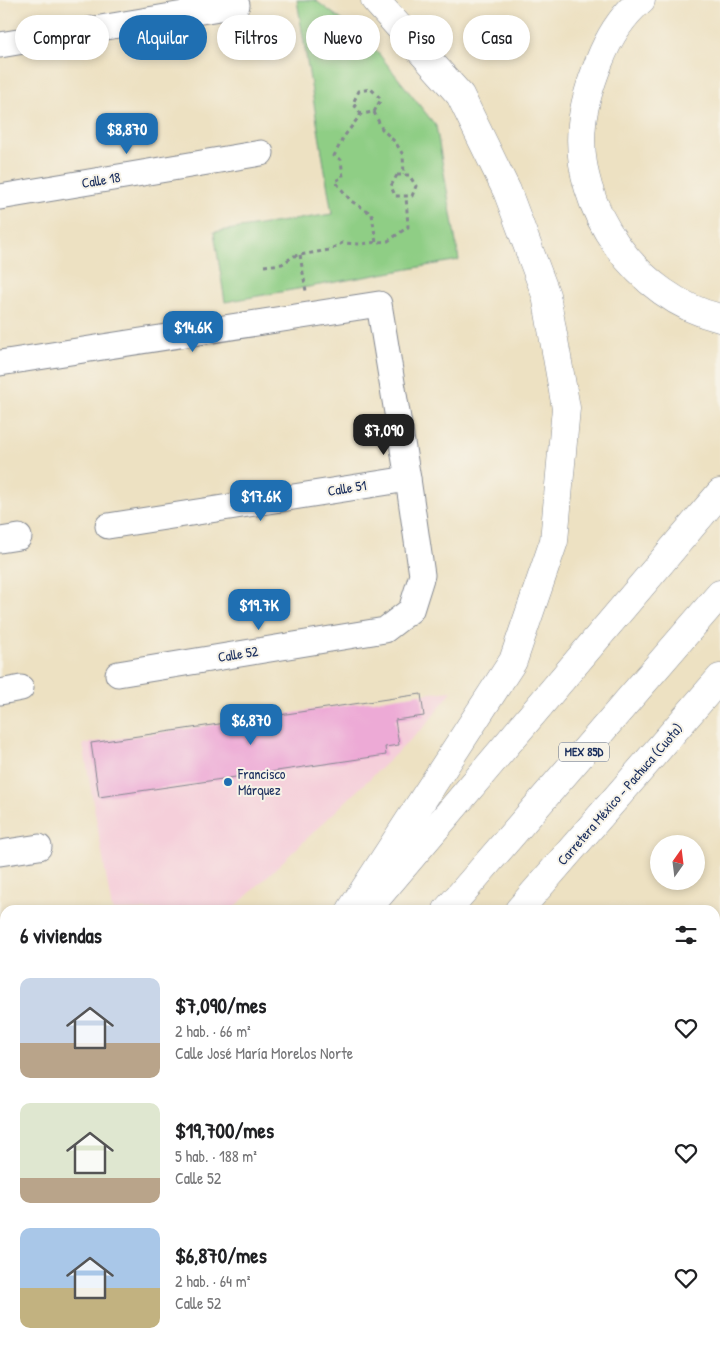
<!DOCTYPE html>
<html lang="es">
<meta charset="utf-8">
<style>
:root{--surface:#fff;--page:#f6f6f6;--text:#202124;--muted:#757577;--accent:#1f6fb2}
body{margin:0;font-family:"Patrick Hand",sans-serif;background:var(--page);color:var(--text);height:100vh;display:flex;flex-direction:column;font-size:19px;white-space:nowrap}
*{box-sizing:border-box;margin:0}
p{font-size:16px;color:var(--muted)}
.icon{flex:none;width:28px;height:28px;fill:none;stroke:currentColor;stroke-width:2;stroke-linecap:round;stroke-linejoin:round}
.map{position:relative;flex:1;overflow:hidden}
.drawer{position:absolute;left:0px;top:905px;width:720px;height:445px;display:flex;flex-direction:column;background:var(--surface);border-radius:15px 15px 0 0;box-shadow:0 2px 8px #0003}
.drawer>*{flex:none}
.hud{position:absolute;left:15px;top:15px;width:690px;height:45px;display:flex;gap:10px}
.needle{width:32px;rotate:14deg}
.buttons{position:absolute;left:650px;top:835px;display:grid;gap:10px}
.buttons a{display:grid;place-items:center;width:55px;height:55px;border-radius:50%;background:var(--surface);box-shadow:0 2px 8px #0003;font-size:25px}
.price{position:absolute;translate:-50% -42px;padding:0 11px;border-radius:10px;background:var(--accent);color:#fff;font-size:16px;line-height:32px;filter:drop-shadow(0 1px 2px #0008)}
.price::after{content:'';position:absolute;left:50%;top:30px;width:15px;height:11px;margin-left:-8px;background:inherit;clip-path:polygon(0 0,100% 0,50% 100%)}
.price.current{background:#222;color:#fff}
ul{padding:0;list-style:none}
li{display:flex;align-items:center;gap:15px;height:125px;padding:0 20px}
li span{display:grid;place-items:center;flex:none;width:140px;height:100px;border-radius:10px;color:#555}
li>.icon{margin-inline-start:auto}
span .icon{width:60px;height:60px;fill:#fffc;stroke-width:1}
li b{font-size:21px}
h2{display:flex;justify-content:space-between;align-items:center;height:60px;padding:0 20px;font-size:21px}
.tag{padding:0 18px;border-radius:22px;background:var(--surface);box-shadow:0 2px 8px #0003;font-size:18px;line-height:45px}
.tag.current{background:var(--accent);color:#fff}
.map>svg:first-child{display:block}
.built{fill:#f5cfda}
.green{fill:#8fce85;stroke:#557e72}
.building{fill:#edaad6}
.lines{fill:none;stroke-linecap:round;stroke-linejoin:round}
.service-casing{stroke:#848890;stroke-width:14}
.minor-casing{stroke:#848890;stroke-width:27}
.motorway-casing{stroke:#848890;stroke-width:29}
.path{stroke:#848890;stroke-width:3;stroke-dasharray:4 4;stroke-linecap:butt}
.service{stroke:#fff;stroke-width:12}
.minor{stroke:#fff;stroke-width:25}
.motorway{stroke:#fff;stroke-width:28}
.poi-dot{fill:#1f6fb2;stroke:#f7f3e8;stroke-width:2}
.labels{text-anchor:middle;stroke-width:4;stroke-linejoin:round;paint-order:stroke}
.shield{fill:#f7f3e8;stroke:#5d6a87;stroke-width:1}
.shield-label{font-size:12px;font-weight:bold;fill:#1b2f5e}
.street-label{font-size:14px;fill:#1b2f5e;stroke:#f7f3e8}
.poi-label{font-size:14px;fill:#1b2f5e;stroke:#f7f3e8;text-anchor:start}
</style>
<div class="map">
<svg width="720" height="1350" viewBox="0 0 720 1350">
<rect width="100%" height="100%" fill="#f7f3e8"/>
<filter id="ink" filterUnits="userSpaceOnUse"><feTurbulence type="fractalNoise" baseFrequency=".02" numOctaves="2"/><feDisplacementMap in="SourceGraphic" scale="10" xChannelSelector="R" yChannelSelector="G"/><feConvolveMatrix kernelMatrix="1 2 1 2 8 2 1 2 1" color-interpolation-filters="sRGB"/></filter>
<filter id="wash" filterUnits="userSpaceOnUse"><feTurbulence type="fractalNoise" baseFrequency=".0096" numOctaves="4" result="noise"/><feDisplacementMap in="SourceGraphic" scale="20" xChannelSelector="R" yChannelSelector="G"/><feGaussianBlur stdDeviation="1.12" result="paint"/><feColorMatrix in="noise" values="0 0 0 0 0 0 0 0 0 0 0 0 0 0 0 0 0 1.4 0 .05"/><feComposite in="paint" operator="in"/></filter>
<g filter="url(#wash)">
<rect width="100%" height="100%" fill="#ede1c2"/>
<!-- built -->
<path class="built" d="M452,691l-26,34 -194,185h-120l-29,-166 338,-50z"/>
<!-- green -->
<g class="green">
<path d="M297,0h18l52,39 69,87 23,134 -234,42 -11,-70 118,-18z"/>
<path d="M720,1058v292h-89l-1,-5h85v-275z"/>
</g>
<g id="blocks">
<!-- building -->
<path class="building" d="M421,694l3,22 -29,4 4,25 -14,2 1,8 -287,42 -8,-54z"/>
</g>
</g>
<g filter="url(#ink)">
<use href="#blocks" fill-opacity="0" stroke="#848890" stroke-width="1"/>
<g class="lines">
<!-- service casing -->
<g class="service-casing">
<g id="service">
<path d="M326,1350l4,-5"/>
<path d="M394,1350l3,-5"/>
</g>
</g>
<!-- minor casing -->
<g class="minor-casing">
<g id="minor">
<path d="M0,45l237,-40"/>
<path d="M0,197l261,-44"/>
<path d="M0,363l379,-59 29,175 14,96 -11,35 -26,20 -267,44"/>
<path d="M108,526l300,-47"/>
<path d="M0,540l19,-3"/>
<path d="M0,692l21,-4"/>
<path d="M0,853l39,-6"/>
<path d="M0,990l5,-1"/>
</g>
</g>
<!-- motorway casing -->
<g class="motorway-casing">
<g id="motorway">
<path d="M641,0c-19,16 -33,39 -42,62 -8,20 -15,41 -17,62 -9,84 56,175 138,194"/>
<path d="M375,900l345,-407"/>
<path d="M351,910l162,-249 41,-120 12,-133 -20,-113 -39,-104 -47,-96 -85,-95"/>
<path d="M447,910l273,-316"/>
<path d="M519,910l201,-232"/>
<path d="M715,969l5,-10"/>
<path d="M0,1338l5,-6"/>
<path d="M585,1345l1,5"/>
<path d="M67,1350l4,-5"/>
<path d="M137,1350l5,-5"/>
<path d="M505,1350l3,-5"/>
</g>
</g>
<!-- path -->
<g class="path">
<path d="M374,112l8,17 14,14 7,12 1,20"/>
<path d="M361,114l-8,-11 6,-12 12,-2 10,10 -7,13 -13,2 -18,24 -9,18 7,4 2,17 -8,4 16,20 21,13 4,29"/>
<path d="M397,175h12l7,11 -4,10h-17l-4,-10z"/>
<path d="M300,255l6,36"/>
<path d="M264,266l18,-2 12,-8 35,-6 13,-7 18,1 28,-3 20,-14 -2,-31"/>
</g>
<!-- service -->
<use href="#service" class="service"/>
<!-- minor -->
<use href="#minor" class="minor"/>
<!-- motorway -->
<use href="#motorway" class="motorway"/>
</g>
</g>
<!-- markers -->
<circle class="poi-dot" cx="228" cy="782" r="5"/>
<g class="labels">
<!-- shield labels -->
<rect class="shield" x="559" y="742.5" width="50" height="19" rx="4"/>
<g class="shield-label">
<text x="584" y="756">MEX 85D</text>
</g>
<!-- street labels -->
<g class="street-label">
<text transform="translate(101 180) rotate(-9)" y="5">Calle 18</text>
<text transform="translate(347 488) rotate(-9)" y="5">Calle 51</text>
<text transform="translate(238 654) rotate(-9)" y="5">Calle 52</text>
<text transform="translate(620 794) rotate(-49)" y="5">Carretera México - Pachuca (Cuota)</text>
</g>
<!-- poi labels -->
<g class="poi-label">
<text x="238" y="779">Francisco<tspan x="238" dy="16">Márquez</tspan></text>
</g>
</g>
</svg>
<div class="buttons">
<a><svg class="needle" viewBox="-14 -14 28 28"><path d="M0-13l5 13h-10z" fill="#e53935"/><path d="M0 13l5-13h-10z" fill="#757577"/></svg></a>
</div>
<b class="price" style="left:127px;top:155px">$8,870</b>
<b class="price" style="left:193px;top:353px">$14.6K</b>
<b class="price current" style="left:384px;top:456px">$7,090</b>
<b class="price" style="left:261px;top:522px">$17.6K</b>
<b class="price" style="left:259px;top:631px">$19.7K</b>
<b class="price" style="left:251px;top:746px">$6,870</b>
<div class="hud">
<a class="tag">Comprar</a>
<a class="tag current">Alquilar</a>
<a class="tag">Filtros</a>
<a class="tag">Nuevo</a>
<a class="tag">Piso</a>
<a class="tag">Casa</a>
</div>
<section class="drawer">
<h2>6 viviendas<svg class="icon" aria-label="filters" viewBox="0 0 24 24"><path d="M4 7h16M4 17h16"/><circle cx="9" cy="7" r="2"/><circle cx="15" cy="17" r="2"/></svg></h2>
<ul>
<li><span style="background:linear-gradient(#c9d6e8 65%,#b9a48a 0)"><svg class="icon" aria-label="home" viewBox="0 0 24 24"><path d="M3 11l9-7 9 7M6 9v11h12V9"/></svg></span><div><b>$7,090/mes</b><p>2 hab. · 66 m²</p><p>Calle José María Morelos Norte</p></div><svg class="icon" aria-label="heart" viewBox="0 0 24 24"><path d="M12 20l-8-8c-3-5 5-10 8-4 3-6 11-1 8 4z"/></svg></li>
<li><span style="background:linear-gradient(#dfe7d0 75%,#b9a48a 0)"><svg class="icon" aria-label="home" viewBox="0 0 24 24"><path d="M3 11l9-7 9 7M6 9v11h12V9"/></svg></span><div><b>$19,700/mes</b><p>5 hab. · 188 m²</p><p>Calle 52</p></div><svg class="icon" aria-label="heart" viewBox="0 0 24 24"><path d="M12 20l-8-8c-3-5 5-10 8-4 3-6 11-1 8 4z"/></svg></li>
<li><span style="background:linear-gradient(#a9c7e8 60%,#c2b280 0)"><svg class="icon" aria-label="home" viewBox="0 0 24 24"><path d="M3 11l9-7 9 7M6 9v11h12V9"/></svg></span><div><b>$6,870/mes</b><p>2 hab. · 64 m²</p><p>Calle 52</p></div><svg class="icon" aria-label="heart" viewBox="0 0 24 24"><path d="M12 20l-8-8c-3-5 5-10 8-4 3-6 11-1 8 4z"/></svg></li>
</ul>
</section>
</div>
